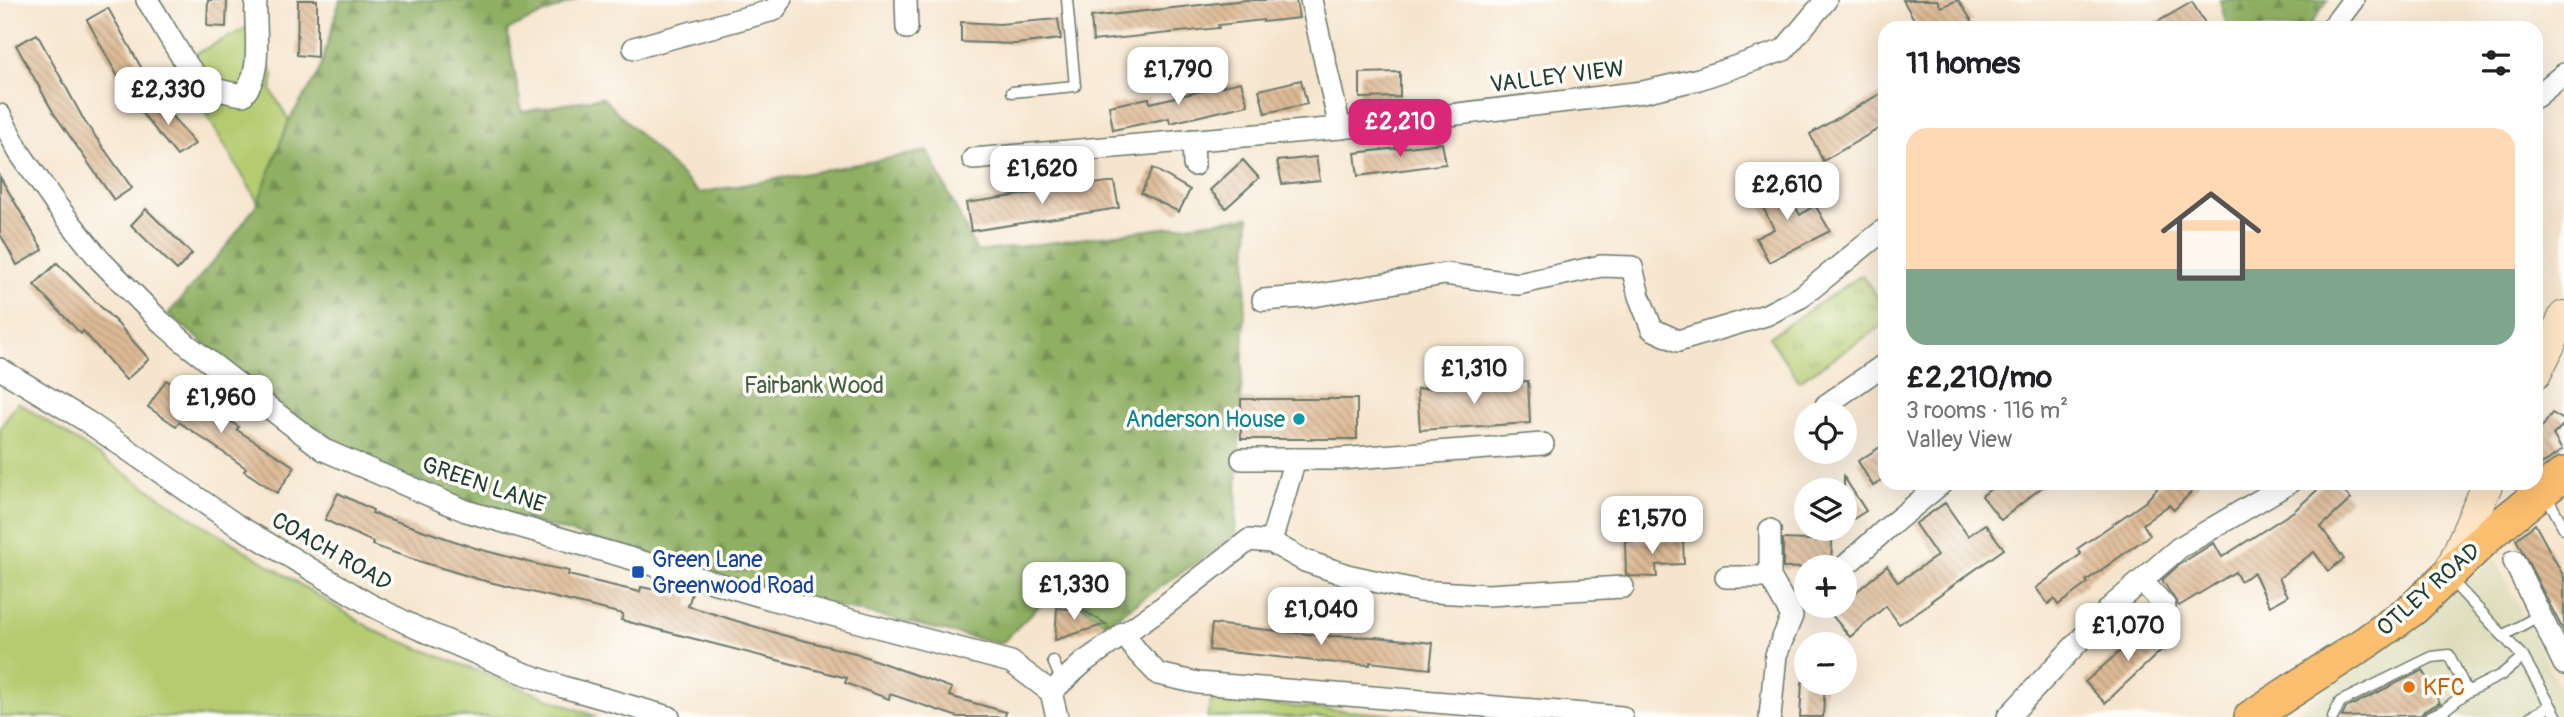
<!DOCTYPE html>
<meta charset="utf-8">
<style>
:root{--surface:#fff;--page:#f2f2f2;--text:#202124;--muted:#757577;--line:#e0e0e0;--accent:#db2777}
body{margin:0;font-family:Pangolin,sans-serif;background:var(--page);color:var(--text);height:100vh;display:flex;flex-direction:column;font-size:26px;white-space:nowrap}
*{box-sizing:border-box;margin:0}
p{font-size:23px;color:var(--muted)}
.icon{flex:none;width:38px;height:38px;fill:none;stroke:currentColor;stroke-width:2;stroke-linecap:round;stroke-linejoin:round}
.map{position:relative;flex:1;overflow:hidden}
.side{position:absolute;left:1878px;top:21px;width:665px;height:469px;display:flex;flex-direction:column;background:var(--surface);border-radius:21px;box-shadow:0 7px 28px #0002}
.side>*{flex:none}
.fabs{position:absolute;left:1794px;top:401px;display:grid;gap:14px}
.fabs a{display:grid;place-items:center;width:63px;height:63px;border-radius:50%;background:var(--surface);box-shadow:0 7px 28px #0002;font-size:35px}
.price{position:absolute;translate:-50% -60px;padding:0 16px;border-radius:14px;background:#fff;color:#222;font-size:23px;line-height:46px;filter:drop-shadow(0 2px 4px #0008)}
.price::after{content:'';position:absolute;left:50%;top:42px;width:21px;height:16px;margin-left:-10px;background:inherit;clip-path:polygon(0 0,100% 0,50% 100%)}
.price.selected{background:var(--accent);color:#fff}
ul{padding:0;list-style:none}
li{display:grid;align-content:center;gap:14px;height:371px;padding:0 28px}
li+li{border-top:2px solid var(--line)}
li span{display:grid;place-items:center;height:217px;border-radius:21px;color:#555}
li>.icon{margin-inline-start:auto}
span .icon{width:126px;height:126px;fill:#fffc;stroke-width:1}
li b{font-size:30px}
h2{display:flex;justify-content:space-between;align-items:center;height:84px;padding:0 28px;font-size:30px}
.map>svg:first-child{display:block}
.built{fill:#deddbb}
.grass{fill:#b4cb70;stroke:#6a8452;stroke-width:2}
.forest{fill:url(#forest-firs);stroke:#57764b;stroke-width:2}
.park{fill:url(#park-tufts);stroke:#6a8452;stroke-width:2}
.building{fill:url(#building-back-hatch)}
.lines{fill:none;stroke-linecap:round;stroke-linejoin:round}
.lane-casing{stroke:#6a786a;stroke-width:13}
.street-casing{stroke:#6a786a;stroke-width:24}
.secondary-casing{stroke:#6a786a;stroke-width:32}
.primary-casing{stroke:#6a786a;stroke-width:36}
.lane{stroke:#fff;stroke-width:10}
.street{stroke:#fff;stroke-width:21}
.secondary{stroke:#fde5c5;stroke-width:30}
.primary{stroke:#fbbe6e;stroke-width:33}
.culture-dot{fill:#0f9aa8;stroke:#fdfcf7;stroke-width:2.5}
.transit-dot{fill:#1a4fb4;stroke:#fdfcf7;stroke-width:2.5}
.food-dot{fill:#e8710a;stroke:#fdfcf7;stroke-width:2.5}
.labels{text-anchor:middle;stroke-width:7;stroke-linejoin:round;paint-order:stroke}
.street-label{font-size:23px;fill:#1f3d34;stroke:#fdfcf7}
.park-label{font-size:23px;fill:#446043;stroke:#fdfcf7}
.culture-label{font-size:23px;fill:#0d838f;stroke:#fdfcf7;text-anchor:end}
.transit-label{font-size:23px;fill:#164399;stroke:#fdfcf7;text-anchor:start}
.food-label{font-size:23px;fill:#c56008;stroke:#fdfcf7;text-anchor:start}
</style>
<div class="map">
<svg width="2564" height="717" viewBox="0 0 2564 717">
<defs>
<pattern id="forest-firs" width="22" height="20" patternUnits="userSpaceOnUse" patternTransform="scale(1.75)"><rect width="22" height="20" fill="#8faf62"/><path d="M5 1l3.5 6h-7zM16 11l3.5 6h-7z" fill="#749052"/></pattern>
<pattern id="park-tufts" width="24" height="20" patternUnits="userSpaceOnUse" patternTransform="scale(1.75)"><rect width="24" height="20" fill="#b4cb70"/><path d="M3 7l-1-3M5 7V3M7 7l1-3M15 17l-1-3M17 17v-4M19 17l1-3" fill="none" stroke="#92a65d"/></pattern>
<pattern id="building-back-hatch" width="6" height="6" patternUnits="userSpaceOnUse" patternTransform="scale(1.75)"><rect width="6" height="6" fill="#deba95"/><path d="M-1 5l2 2M0 0l6 6M5-1l2 2" fill="none" stroke="#b3987a"/></pattern>
</defs>
<rect width="100%" height="100%" fill="#fdfcf7"/>
<filter id="ink" filterUnits="userSpaceOnUse"><feTurbulence type="fractalNoise" baseFrequency=".0143" numOctaves="2"/><feDisplacementMap in="SourceGraphic" scale="14" xChannelSelector="R" yChannelSelector="G"/><feConvolveMatrix kernelMatrix="1 2 1 2 8 2 1 2 1" color-interpolation-filters="sRGB"/></filter>
<filter id="wash" filterUnits="userSpaceOnUse"><feTurbulence type="fractalNoise" baseFrequency=".00686" numOctaves="4" result="noise"/><feDisplacementMap in="SourceGraphic" scale="28" xChannelSelector="R" yChannelSelector="G"/><feGaussianBlur stdDeviation="1.57" result="paint"/><feColorMatrix in="noise" values="0 0 0 0 0 0 0 0 0 0 0 0 0 0 0 0 0 1.4 0 .05"/><feComposite in="paint" operator="in"/></filter>
<g filter="url(#wash)">
<rect width="100%" height="100%" fill="#f6e5ce"/>
<!-- built -->
<path class="built" d="M2495,559l69,139v19h-275z"/>
<!-- grass -->
<g class="grass">
<path d="M254,24l3,39 13,3 3,9 -2,15 18,30 -31,82 -52,-88 20,-22 -43,-32z"/>
<path d="M18,402l173,115 186,115 220,85h-597v-289z"/>
<path d="M1211,700l213,17h-217z"/>
</g>
<!-- forest -->
<g class="forest">
<path d="M340,0h235l-68,30 15,82 80,-15 97,96 229,-42 49,101 272,-35 -14,319 -129,88 -49,-36 -56,56 -222,-51 -300,-87 -148,-61 -163,-131 61,-71 29,-41 31,-82 30,-47z"/>
<path d="M2220,0h108l-20,28h-81z"/>
</g>
<!-- park -->
<path class="park" d="M1862,275l23,33v16l-86,57 -30,-44z"/>
<g id="blocks">
<!-- building -->
<g class="building">
<path d="M208,0h19l-1,27 -19,-1z"/>
<path d="M298,0h19v57l-20,-2z"/>
<path d="M1246,0h50l3,18 -36,4v-2l-45,5 1,3 -126,13 -2,-24z"/>
<path d="M1903,0h34l4,7 17,-7 14,21 -11,7h-42z"/>
<path d="M2192,2l16,26h-61z"/>
<path d="M108,8l34,61v7l-19,10 -36,-66z"/>
<path d="M1058,19l3,20 -46,5 -54,-2v-20l38,2z"/>
<path d="M37,34l48,88 47,66 -18,12 -61,-88 -37,-67z"/>
<path d="M1400,72v25l-40,1v-25z"/>
<path d="M1301,80l6,24 -42,9 -6,-23z"/>
<path d="M1241,82l7,23 -78,18 -1,-5 -56,12 -4,-24 40,-8 1,5z"/>
<path d="M1885,91v34l-62,36 -13,-27z"/>
<path d="M157,98l38,46 -18,12 -36,-44z"/>
<path d="M1442,143l4,21 -88,12 -3,-23z"/>
<path d="M1316,157l4,23 -38,4 -5,-23z"/>
<path d="M1243,160l16,18 -33,30 -16,-18z"/>
<path d="M1153,168l37,22 -11,22 -38,-19z"/>
<path d="M0,177l43,73 -26,15 -17,-31z"/>
<path d="M1781,179l19,36 15,-10 15,26 -61,31 -13,-24 18,-9 -20,-39z"/>
<path d="M1108,182h6l5,26 -148,23 -5,-28z"/>
<path d="M146,209l46,45 -15,16 -46,-45z"/>
<path d="M57,263l61,61 31,35 -23,21 -43,-49 -2,3 -47,-49z"/>
<path d="M166,380l73,47 -2,3 58,37 -18,26 -33,-22 2,-3 -67,-46 -3,4 -28,-19z"/>
<path d="M1528,381l2,42 -110,7 -3,-41z"/>
<rect x="1241" y="399" width="116" height="40"/>
<path d="M2552,413l12,7v4l-11,11 9,15 -26,19v-33z"/>
<path d="M1885,444v34l-12,8 -15,-25z"/>
<path d="M1844,477l22,34 -22,14z"/>
<path d="M1998,483h49l-46,37 -19,-24z"/>
<path d="M2162,483h38l-26,27 -5,-5 -26,19 7,11 -64,46 2,2 -30,22 -4,-6 -6,5 -12,-16 45,-34 -4,-5 68,-47z"/>
<path d="M2325,483h10l16,16 -30,28 23,32 -16,12 -14,-19 -35,26 9,18 -18,10 -16,-33 -14,8 -5,-9 -56,34 -17,-26 18,-16 34,-21 8,14 72,-46z"/>
<path d="M338,493l35,17 -1,3 103,35 60,16 34,7 -1,4 72,17 1,-5 30,6 1,-6 20,6 -4,13 98,30 69,17 44,16 53,19 -3,8 57,16 -1,5h-47l-68,-23 -1,5 -44,-16 2,-5 -226,-58 2,-6 -142,-34 -69,-21 -40,-14 1,-3 -48,-22z"/>
<path d="M1945,503l23,33 17,-12 19,25 -73,52 1,1 -33,22 -13,-18 -36,31 -19,-23 10,-8h3v-4l43,-36 11,16 39,-26 -22,-32z"/>
<path d="M2535,524l29,53v55l-48,-93z"/>
<path d="M1783,539l49,2 -1,26 -48,1z"/>
<path d="M1625,541h58l1,23 -28,1 1,12 -27,-1 -4,-1z"/>
<path d="M1057,608l25,2 24,14 -51,16z"/>
<path d="M2153,622l17,20 -65,61 -20,-21z"/>
<path d="M1212,624l114,12 50,1 57,6 -3,26 -60,-7v3l-45,-3 -116,-12z"/>
<path d="M2423,670l17,33 -15,7 -4,5 -79,2 4,-9z"/>
<path d="M1802,682h23l-2,35h-23z"/>
</g>
</g>
</g>
<g filter="url(#ink)">
<use href="#blocks" fill-opacity="0" stroke="#6a786a" stroke-width="2"/>
<g class="lines">
<!-- lane casing -->
<g class="lane-casing">
<g id="lane">
<path d="M1012,92l63,-6 -8,-86"/>
<path d="M2546,495l18,33"/>
<path d="M2449,578l74,79 34,60"/>
<path d="M2504,635l36,-20"/>
<path d="M1053,661l9,21"/>
<path d="M2333,717l7,-15 92,-45 17,-2 18,37 34,-17 22,-18"/>
<path d="M2429,717l15,-7 23,-18"/>
<path d="M2530,717l21,-11"/>
</g>
</g>
<!-- street casing -->
<g class="street-casing">
<g id="street">
<path d="M147,0c15,21 40,73 59,85 11,6 25,8 37,10 21,-22 11,-65 13,-95"/>
<path d="M906,0l1,28"/>
<path d="M1311,0l29,128"/>
<path d="M2332,28l21,-28"/>
<path d="M634,48l140,-38 7,-10"/>
<path d="M2536,97l28,-23"/>
<path d="M0,115l19,37 38,54 43,54 61,62 24,21 139,107 142,61 305,88 240,63 40,30 6,25"/>
<path d="M1193,140l1,25"/>
<path d="M973,159l367,-31 303,-36 56,-13 85,-29 42,-50"/>
<path d="M1263,300l50,-4 132,-22 73,10 83,-18 31,1 7,29 13,33 26,12 88,-26 35,-18 84,-68"/>
<path d="M0,369l88,53 147,102 134,80 48,24 103,44 43,15 106,30"/>
<path d="M1826,405l59,-41"/>
<path d="M1242,459h97l204,-15"/>
<path d="M1770,530v47l22,39 -16,39 -6,62"/>
<path d="M1271,542l24,-83"/>
<path d="M2514,561l50,103"/>
<path d="M1844,567l42,-38 56,-46"/>
<path d="M1726,577h44"/>
<path d="M2143,582l22,24"/>
<path d="M1123,633l15,20 20,21 40,9 424,34"/>
<path d="M1051,692l33,-30 80,-56 85,-66 22,2 34,19 42,14 72,16 69,4 135,-8"/>
<path d="M2008,717l104,-111 67,-58 110,-65"/>
</g>
</g>
<!-- secondary casing -->
<g class="secondary-casing">
<g id="secondary">
<path d="M2536,374l28,-58"/>
<path d="M2449,572l39,-89"/>
</g>
</g>
<!-- primary casing -->
<g class="primary-casing">
<path id="primary" d="M2251,717l117,-76 46,-33 79,-77 71,-57"/>
</g>
<!-- lane -->
<use href="#lane" class="lane"/>
<!-- street -->
<use href="#street" class="street"/>
<!-- secondary -->
<use href="#secondary" class="secondary"/>
<!-- primary -->
<use href="#primary" class="primary"/>
</g>
</g>
<!-- markers -->
<circle class="culture-dot" cx="1299" cy="419" r="7"/>
<rect class="transit-dot" x="631" y="565" width="14" height="14" rx="3.5"/>
<circle class="food-dot" cx="2409" cy="687" r="7"/>
<g class="labels">
<!-- street labels -->
<g class="street-label">
<text transform="translate(1557 76) rotate(-7)" y="8">VALLEY VIEW</text>
<text transform="translate(484 484) rotate(19)" y="8">GREEN LANE</text>
<text transform="translate(332 551) rotate(30)" y="8">COACH ROAD</text>
<text transform="translate(2428 589) rotate(-41)" y="8">OTLEY ROAD</text>
</g>
<!-- park labels -->
<g class="park-label">
<text x="814" y="393">Fairbank Wood</text>
</g>
<!-- culture labels -->
<g class="culture-label">
<text x="1285" y="427">Anderson House</text>
</g>
<!-- transit labels -->
<g class="transit-label">
<text x="652" y="567">Green Lane<tspan x="652" dy="26">Greenwood Road</tspan></text>
</g>
<!-- food labels -->
<g class="food-label">
<text x="2423" y="695">KFC</text>
</g>
</g>
</svg>
<div class="fabs">
<a><svg class="icon" aria-label="locate" viewBox="0 0 24 24"><circle cx="12" cy="12" r="6"/><path d="M12 2v4M12 18v4M2 12h4M18 12h4"/></svg></a>
<a><svg class="icon" aria-label="layers" viewBox="0 0 24 24"><path d="M12 4l9 5-9 5-9-5zM3 14l9 5 9-5"/></svg></a>
<a>+</a>
<a>−</a>
</div>
<b class="price" style="left:1178px;top:107px">£1,790</b>
<b class="price" style="left:168px;top:127px">£2,330</b>
<b class="price selected" style="left:1400px;top:159px">£2,210</b>
<b class="price" style="left:1042px;top:206px">£1,620</b>
<b class="price" style="left:1787px;top:222px">£2,610</b>
<b class="price" style="left:1474px;top:406px">£1,310</b>
<b class="price" style="left:221px;top:435px">£1,960</b>
<b class="price" style="left:1652px;top:556px">£1,570</b>
<b class="price" style="left:1074px;top:622px">£1,330</b>
<b class="price" style="left:1321px;top:647px">£1,040</b>
<b class="price" style="left:2128px;top:663px">£1,070</b>
<section class="side">
<h2>11 homes<svg class="icon" aria-label="filters" viewBox="0 0 24 24"><path d="M4 7h16M4 17h16"/><circle cx="9" cy="7" r="2"/><circle cx="15" cy="17" r="2"/></svg></h2>
<ul>
<li><span style="background:linear-gradient(#ffd9b3 65%,#7fa58c 0)"><svg class="icon" aria-label="home" viewBox="0 0 24 24"><path d="M3 11l9-7 9 7M6 9v11h12V9"/></svg></span><div><b>£2,210/mo</b><p>3 rooms · 116 m²</p><p>Valley View</p></div></li>
</ul>
</section>
</div>
